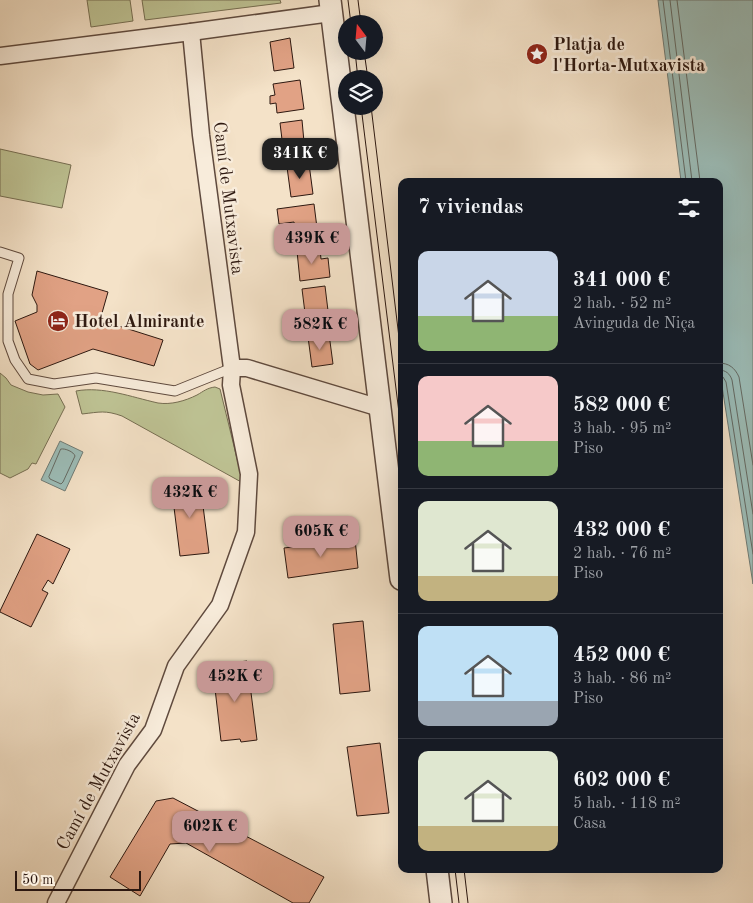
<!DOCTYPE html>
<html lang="es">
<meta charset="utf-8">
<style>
:root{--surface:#171b24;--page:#242831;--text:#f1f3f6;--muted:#9ea1a6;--line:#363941;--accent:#c59692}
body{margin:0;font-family:"Old Standard TT",serif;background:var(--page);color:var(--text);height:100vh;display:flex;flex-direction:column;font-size:19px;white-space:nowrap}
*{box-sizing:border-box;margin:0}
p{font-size:16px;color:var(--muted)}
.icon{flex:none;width:28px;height:28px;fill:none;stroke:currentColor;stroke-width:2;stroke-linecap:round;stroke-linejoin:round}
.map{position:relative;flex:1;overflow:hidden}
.drawer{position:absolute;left:398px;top:178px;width:325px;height:695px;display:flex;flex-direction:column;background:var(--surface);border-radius:10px;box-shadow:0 5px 20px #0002}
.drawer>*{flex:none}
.needle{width:32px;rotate:344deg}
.buttons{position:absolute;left:338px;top:15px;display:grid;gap:10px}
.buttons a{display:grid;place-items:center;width:45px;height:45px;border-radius:50%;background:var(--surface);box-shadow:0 5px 20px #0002;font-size:25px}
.scale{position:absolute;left:15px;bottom:12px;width:126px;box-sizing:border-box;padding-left:5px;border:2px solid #2d1810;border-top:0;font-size:14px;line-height:18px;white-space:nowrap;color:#2d1810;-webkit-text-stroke:4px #f8ecdb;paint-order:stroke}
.price{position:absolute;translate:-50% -42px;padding:0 11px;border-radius:10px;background:var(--accent);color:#111;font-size:16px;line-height:32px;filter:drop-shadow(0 1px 2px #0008)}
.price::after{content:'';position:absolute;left:50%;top:30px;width:15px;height:11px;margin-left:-8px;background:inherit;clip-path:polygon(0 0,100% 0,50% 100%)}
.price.active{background:#222;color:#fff}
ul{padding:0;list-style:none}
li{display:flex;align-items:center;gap:15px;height:125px;padding:0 20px}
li+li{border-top:1px solid var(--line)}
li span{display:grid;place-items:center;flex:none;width:140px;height:100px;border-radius:10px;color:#555}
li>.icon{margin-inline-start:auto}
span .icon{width:60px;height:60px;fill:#fffc;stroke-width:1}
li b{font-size:21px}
h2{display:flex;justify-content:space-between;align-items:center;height:60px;padding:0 20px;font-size:21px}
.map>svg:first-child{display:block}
.green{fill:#bec394;stroke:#766e52}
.water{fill:#9cbdb8;stroke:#707b75}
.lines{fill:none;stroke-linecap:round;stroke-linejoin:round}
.shore{stroke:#646a64;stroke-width:1}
.building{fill:#e1a285;stroke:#2d1810}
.service-casing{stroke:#5f4a3e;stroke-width:11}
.minor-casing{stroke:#5f4a3e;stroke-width:19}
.tertiary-casing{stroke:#5f4a3e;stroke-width:24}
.service{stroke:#f8ecdb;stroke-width:9}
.minor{stroke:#f8ecdb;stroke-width:16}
.tertiary{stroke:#f8ecdb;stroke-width:21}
.tram{stroke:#2d1810;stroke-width:1}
.labels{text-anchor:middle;stroke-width:5;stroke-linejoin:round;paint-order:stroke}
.poi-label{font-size:18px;font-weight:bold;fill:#2d1810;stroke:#f8ecdb;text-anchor:start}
.street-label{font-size:18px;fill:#2d1810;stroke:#f8ecdb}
</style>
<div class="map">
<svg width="753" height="903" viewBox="0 0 753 903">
<rect width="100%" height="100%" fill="#f4e2c8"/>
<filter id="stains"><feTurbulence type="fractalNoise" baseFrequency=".004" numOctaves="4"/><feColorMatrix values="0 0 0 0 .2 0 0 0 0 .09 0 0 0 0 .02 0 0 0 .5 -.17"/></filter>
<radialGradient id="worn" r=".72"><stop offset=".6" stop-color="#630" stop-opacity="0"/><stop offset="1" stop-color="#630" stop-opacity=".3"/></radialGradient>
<!-- green -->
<g class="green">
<path d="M87,0h43l3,21 -42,6z"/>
<path d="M142,0h138l1,3 -136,17z"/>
<path d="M0,149l71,16 -9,43 -62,-12z"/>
<path d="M0,373l6,5 5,7 17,7 15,3 15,-1 7,13 -29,57 -4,-1 -4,6 -18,9 -10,-5z"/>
<path d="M215,387l5,2 23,94 -121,-67c-17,-6 -22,-4 -40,-2l-6,-23c27,-5 55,6 82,12 13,2 27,-2 39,-8 7,-4 10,-7 18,-8z"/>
</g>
<!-- water -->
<g class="water">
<path d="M658,0h95v584l-34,-217v-186h-38z"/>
<path d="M60,441l23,11 -18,39 -24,-11z"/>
</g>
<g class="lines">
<!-- shore -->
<g class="shore">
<path d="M663,0l23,181"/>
<path d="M670,0l22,181"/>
<path d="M677,0l23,181"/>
<path d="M719,363c10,0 16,5 20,14l14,88"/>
<path d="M719,370c7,0 11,4 13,10l21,134"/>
<path d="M719,377h4l3,5 27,172"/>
<path d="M61,449c4,-1 13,3 14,7l-12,26 -2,2 -11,-5 -1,-2z"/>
</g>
</g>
<!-- building -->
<g class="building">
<path d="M290,38l4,30 -20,3 -4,-29z"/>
<path d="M300,80l4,29 -27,4 -1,-10 -6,1v-8l5,-1 -2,-11z"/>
<path d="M302,120l3,33 -21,3 -4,-33z"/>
<path d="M309,164l4,30 -22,3 -4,-30z"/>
<path d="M314,204l4,32 -22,3 -2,-17 -15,2 -2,-15z"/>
<path d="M320,249l1,10 7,-1 2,19 -30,4 -3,-30z"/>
<path d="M37,271l71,21 -8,28 63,20 -9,26 -61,-17 -55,21 -8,-6 -15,-43 22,-9v-7l-5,-10z"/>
<path d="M325,286l4,33 -23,2 -4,-32z"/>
<path d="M329,334l4,30 -21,3 -4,-30z"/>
<path d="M200,482l9,71 -29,3 -9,-73z"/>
<path d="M37,534l33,15 -17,35 -5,-4 -6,10 6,3 -17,34 -31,-15v-1z"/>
<path d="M355,539l3,29 -70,10 -4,-30z"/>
<path d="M363,621l7,70 -30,3 -7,-70z"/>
<path d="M247,661l10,79 -16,2 -1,-3 -19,2 -8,-70 17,-3v-5z"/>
<path d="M380,743l9,70 -32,3 -10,-69z"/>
<path d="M173,798l151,79 -15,26h-16l-107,-60 -16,1 -30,52 -30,-19 46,-76z"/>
</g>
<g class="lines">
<!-- service casing -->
<g class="service-casing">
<path id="service" d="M0,252l19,6 -11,36v47l7,19 13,19 26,5 42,-6 79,13 57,-23"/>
</g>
<!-- minor casing -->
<g class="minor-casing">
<g id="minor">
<path d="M0,56l191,-24 140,-19"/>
<path d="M232,368h15l133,40"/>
<path d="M56,903l71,-138 26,-35 23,-64 44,-61 26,-73 3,-58 -18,-89 1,-17 -31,-233 -10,-103"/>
</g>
</g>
<!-- tertiary casing -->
<g class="tertiary-casing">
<g id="tertiary">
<path d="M330,0l71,579"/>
<path d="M437,869l4,34"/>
</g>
</g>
<!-- service -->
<use href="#service" class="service"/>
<!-- minor -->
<use href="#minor" class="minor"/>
<!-- tertiary -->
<use href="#tertiary" class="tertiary"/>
<!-- tram -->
<g class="tram">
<path d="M348,0l3,24"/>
<path d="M358,0l3,24"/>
<path d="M355,51l3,28"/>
<path d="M364,51l4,28"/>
<path d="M361,106l40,323"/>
<path d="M371,106l30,248"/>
<path d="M455,869l4,34"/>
<path d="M464,869l4,34"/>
</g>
</g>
<!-- icons -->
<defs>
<g id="sight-disc" transform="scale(1.125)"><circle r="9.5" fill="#8f2418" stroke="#f8ecdb"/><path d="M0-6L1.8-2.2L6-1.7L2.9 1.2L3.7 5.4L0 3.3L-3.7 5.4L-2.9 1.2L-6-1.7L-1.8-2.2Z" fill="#fff"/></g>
<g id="hotel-disc" transform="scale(1.125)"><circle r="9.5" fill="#8f2418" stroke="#f8ecdb"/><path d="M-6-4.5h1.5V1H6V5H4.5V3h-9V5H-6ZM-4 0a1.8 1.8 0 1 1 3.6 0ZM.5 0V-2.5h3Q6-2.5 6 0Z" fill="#fff"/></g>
</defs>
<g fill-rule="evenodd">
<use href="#sight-disc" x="537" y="54"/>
<use href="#hotel-disc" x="58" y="321"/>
</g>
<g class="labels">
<!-- poi labels -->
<g class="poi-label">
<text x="553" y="50">Platja de<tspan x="553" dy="21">l'Horta-Mutxavista</tspan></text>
<text x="74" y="327">Hotel Almirante</text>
</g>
<!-- street labels -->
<g class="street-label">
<text transform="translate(229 198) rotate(83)" y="6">Camí de Mutxavista</text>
<text transform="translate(98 781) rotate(-61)" y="6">Camí de Mutxavista</text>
</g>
</g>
<rect width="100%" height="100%" filter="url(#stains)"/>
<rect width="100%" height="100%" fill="url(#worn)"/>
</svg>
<div class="buttons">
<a><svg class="needle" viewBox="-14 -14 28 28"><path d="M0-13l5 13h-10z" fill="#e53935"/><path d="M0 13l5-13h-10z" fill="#9ea1a6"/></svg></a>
<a><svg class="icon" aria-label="layers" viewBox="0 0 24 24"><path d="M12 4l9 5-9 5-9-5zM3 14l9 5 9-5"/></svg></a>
</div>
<div class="scale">50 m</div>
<b class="price active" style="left:300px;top:180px">341K €</b>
<b class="price" style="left:312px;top:265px">439K €</b>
<b class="price" style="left:320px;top:351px">582K €</b>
<b class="price" style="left:190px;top:519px">432K €</b>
<b class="price" style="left:321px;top:558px">605K €</b>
<b class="price" style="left:235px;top:703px">452K €</b>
<b class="price" style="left:210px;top:853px">602K €</b>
<section class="drawer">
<h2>7 viviendas<svg class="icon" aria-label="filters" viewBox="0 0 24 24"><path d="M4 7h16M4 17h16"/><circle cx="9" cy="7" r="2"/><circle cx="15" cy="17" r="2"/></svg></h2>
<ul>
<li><span style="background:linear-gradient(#c9d6e8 65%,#8fb573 0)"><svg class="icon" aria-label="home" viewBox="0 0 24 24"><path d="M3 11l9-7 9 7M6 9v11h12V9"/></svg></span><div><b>341 000 €</b><p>2 hab. · 52 m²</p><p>Avinguda de Niça</p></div></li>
<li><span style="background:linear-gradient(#f6c9c9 65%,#8fb573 0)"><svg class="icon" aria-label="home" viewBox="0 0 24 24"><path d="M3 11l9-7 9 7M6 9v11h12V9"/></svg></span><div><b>582 000 €</b><p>3 hab. · 95 m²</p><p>Piso</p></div></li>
<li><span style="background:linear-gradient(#dfe7d0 75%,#c2b280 0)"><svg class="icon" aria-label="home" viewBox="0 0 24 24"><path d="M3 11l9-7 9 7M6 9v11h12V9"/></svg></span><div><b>432 000 €</b><p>2 hab. · 76 m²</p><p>Piso</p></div></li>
<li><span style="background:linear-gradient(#bfe0f5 75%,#9aa5b1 0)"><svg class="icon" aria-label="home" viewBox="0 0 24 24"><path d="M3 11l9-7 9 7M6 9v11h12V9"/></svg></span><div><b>452 000 €</b><p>3 hab. · 86 m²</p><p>Piso</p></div></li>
<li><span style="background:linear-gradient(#dfe7d0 75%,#c2b280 0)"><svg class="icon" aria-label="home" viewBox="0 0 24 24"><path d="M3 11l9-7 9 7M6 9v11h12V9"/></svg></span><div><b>602 000 €</b><p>5 hab. · 118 m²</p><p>Casa</p></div></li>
</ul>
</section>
</div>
